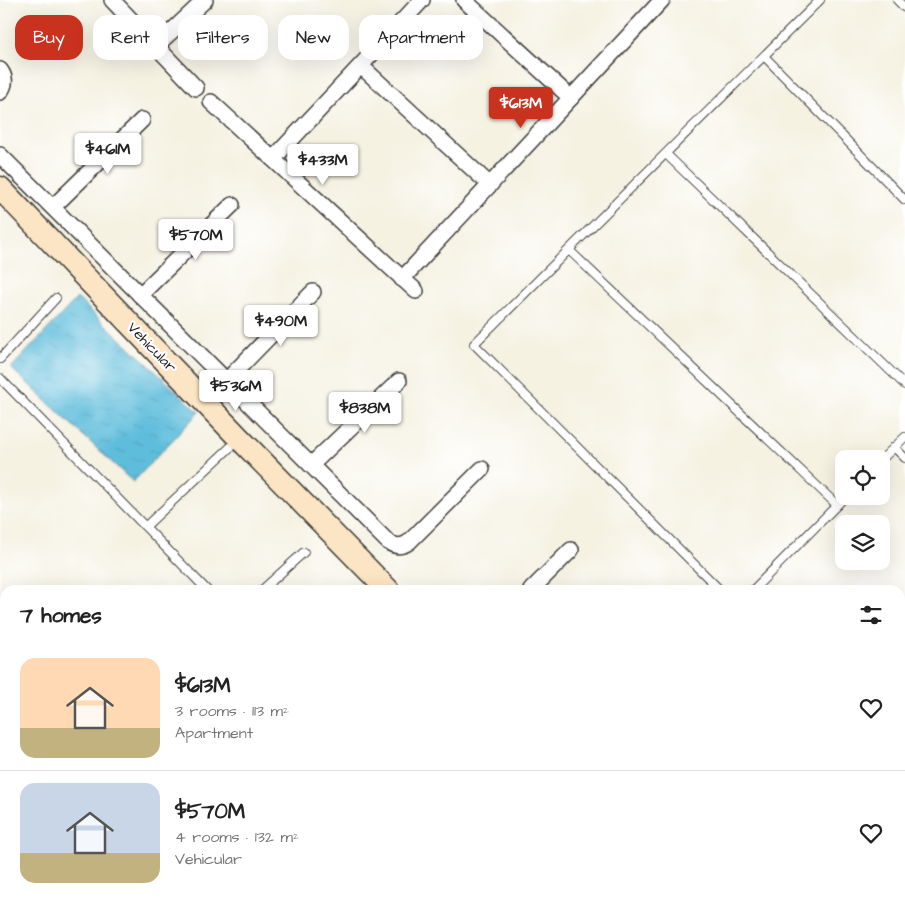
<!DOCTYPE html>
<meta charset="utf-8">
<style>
:root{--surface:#fff;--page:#f2f2f2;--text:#222;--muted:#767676;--line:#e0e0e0;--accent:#c8321e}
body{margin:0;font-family:"Architects Daughter",sans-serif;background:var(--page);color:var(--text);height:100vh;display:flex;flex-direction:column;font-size:19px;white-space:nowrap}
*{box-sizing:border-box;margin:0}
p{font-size:16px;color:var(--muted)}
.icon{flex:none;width:28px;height:28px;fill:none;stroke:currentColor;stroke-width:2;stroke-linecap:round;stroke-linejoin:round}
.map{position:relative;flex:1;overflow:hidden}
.sheet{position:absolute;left:0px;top:585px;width:905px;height:321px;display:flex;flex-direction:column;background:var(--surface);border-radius:15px 15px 0 0;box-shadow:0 5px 20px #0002}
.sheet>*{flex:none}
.top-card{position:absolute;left:15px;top:15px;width:500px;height:45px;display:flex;gap:10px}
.tools{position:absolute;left:835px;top:450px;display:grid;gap:10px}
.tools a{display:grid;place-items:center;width:55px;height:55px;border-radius:10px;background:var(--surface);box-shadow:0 5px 20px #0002;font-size:25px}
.price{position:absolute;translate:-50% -42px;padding:0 11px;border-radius:5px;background:#fff;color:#222;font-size:16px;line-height:32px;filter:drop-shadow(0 1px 2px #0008)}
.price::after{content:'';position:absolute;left:50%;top:30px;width:15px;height:11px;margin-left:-8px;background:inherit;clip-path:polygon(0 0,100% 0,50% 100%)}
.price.on{background:var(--accent);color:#fff}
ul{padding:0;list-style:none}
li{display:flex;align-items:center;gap:15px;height:125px;padding:0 20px}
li+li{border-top:1px solid var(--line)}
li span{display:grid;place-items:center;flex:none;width:140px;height:100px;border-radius:15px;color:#555}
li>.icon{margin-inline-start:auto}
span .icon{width:60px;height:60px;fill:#fffc;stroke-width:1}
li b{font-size:21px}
h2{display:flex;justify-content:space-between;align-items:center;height:60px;padding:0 20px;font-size:21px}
.tag{padding:0 18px;border-radius:15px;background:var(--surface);box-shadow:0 5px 20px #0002;font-size:18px;line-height:45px}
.tag.on{background:var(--accent);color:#fff}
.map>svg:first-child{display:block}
.water{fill:url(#water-ripples);stroke:#3d6c7c}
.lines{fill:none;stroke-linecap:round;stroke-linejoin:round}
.lane-casing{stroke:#3d3c3a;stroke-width:10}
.street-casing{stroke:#3d3c3a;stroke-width:18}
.secondary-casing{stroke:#3d3c3a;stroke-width:25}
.lane{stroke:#fff;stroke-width:8}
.street{stroke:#fff;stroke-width:15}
.secondary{stroke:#fce5c4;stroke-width:22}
.labels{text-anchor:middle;stroke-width:4.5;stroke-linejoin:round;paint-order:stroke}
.street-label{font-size:15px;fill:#1c1c1c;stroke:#fff}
</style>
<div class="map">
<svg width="905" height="906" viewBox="0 0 905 906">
<defs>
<pattern id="water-ripples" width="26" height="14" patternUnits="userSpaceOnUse" patternTransform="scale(1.25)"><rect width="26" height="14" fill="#5ebddc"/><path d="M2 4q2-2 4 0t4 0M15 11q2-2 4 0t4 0" fill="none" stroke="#51a2bc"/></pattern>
</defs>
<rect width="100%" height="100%" fill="#fff"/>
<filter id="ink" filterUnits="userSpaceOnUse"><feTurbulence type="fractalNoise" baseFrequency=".02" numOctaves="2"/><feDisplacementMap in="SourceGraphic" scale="10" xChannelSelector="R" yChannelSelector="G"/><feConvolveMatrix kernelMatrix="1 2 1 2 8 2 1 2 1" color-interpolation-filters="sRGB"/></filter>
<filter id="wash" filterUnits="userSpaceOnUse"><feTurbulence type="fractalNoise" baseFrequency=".0096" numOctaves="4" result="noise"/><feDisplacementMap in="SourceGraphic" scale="20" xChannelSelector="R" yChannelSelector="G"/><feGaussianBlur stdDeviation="1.12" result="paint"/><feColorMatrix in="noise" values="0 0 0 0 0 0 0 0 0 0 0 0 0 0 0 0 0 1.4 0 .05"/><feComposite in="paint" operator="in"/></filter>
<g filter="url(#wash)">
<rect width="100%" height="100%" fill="#f5f2e2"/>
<!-- water -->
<path class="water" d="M77,298l122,114 -66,70 -122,-114z"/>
</g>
<g filter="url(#ink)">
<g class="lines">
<!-- lane casing -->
<g class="lane-casing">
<g id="lane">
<path d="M897,0l8,8"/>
<path d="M764,56l141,144"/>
<path d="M666,154l239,231"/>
<path d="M569,250l268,255"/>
<path d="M0,359l56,-61"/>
<path d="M0,378l207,212"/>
<path d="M894,447l11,11"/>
<path d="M881,460l24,-23"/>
<path d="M146,526l92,-86"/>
<path d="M262,590l42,-38"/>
<path d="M720,590l-246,-246 346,-344"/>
<path d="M753,590l93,-94"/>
<path d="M900,622l5,-5"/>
<path d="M499,901l5,5"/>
<path d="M521,906l5,-5"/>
</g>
</g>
<!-- street casing -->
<g class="street-casing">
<g id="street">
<path d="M112,0l84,88"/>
<path d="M464,0l107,98"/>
<path d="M156,46l49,-46"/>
<path d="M361,66l129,119"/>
<path d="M0,70c6,8 6,14 0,22"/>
<path d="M211,102l205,189"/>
<path d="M0,155l388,387c8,5 14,5 21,0l73,-73"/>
<path d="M273,159l149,-159"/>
<path d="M53,207l89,-87"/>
<path d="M402,279l260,-279"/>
<path d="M140,295l92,-90"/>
<path d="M226,381l87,-89"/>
<path d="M311,465l88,-84"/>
<path d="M531,590l40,-40"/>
<path d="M900,848l5,5"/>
<path d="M834,901l5,5"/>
<path d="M868,906l5,-5"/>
</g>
</g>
<!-- secondary casing -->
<g class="secondary-casing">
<g id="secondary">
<path d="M0,188l239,250 149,152"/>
<path d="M692,901l5,5"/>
</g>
</g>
<!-- lane -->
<use href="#lane" class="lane"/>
<!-- street -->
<use href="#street" class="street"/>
<!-- secondary -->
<use href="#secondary" class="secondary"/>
</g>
</g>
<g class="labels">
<!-- street labels -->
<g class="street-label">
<text transform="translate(152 347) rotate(46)" y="5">Vehicular</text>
</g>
</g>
</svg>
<div class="tools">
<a><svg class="icon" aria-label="locate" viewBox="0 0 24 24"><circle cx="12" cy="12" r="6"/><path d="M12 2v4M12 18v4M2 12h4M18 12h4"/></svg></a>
<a><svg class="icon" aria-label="layers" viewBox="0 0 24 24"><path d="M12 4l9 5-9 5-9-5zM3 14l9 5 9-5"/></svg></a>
</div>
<b class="price on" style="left:521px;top:129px">$613M</b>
<b class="price" style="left:108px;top:175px">$461M</b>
<b class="price" style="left:323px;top:186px">$433M</b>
<b class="price" style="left:196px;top:261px">$570M</b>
<b class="price" style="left:281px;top:347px">$490M</b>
<b class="price" style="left:236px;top:412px">$536M</b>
<b class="price" style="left:365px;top:434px">$838M</b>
<div class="top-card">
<a class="tag on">Buy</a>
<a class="tag">Rent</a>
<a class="tag">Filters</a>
<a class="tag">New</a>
<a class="tag">Apartment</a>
</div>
<section class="sheet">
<h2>7 homes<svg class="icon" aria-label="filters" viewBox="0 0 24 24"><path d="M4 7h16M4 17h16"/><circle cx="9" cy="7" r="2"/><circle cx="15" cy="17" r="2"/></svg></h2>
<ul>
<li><span style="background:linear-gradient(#ffd9b3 70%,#c2b280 0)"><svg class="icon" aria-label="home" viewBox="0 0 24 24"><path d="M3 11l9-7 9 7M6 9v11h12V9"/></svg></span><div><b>$613M</b><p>3 rooms · 113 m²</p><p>Apartment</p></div><svg class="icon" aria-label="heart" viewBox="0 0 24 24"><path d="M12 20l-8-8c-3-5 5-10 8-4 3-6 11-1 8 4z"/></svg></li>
<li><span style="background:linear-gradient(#c9d6e8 70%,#c2b280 0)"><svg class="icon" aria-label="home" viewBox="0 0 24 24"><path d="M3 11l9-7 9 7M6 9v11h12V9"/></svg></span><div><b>$570M</b><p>4 rooms · 132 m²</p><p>Vehicular</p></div><svg class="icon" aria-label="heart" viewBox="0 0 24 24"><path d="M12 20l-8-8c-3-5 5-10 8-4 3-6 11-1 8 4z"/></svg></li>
</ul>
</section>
</div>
